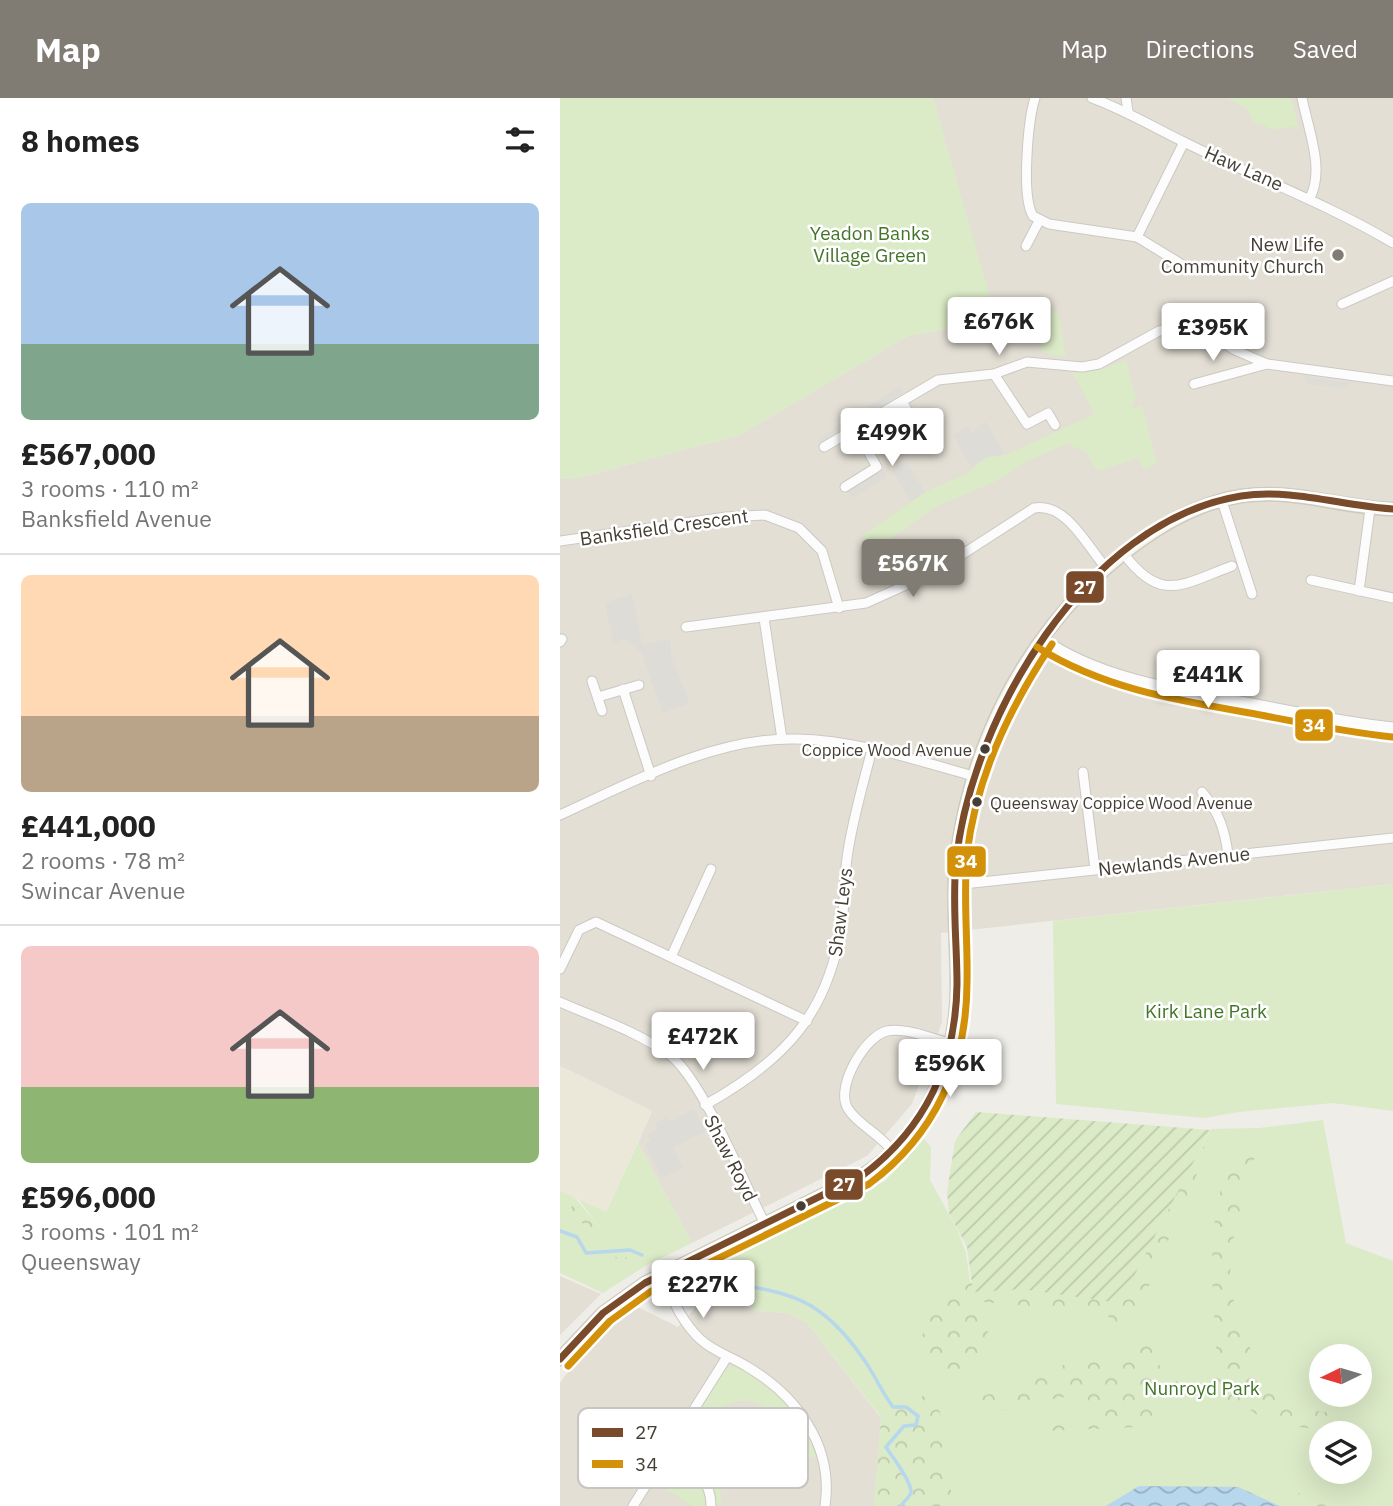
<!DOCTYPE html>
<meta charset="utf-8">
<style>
:root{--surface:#fff;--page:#f6f6f6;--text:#222;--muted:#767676;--line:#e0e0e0;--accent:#807b73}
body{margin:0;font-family:"IBM Plex Sans",sans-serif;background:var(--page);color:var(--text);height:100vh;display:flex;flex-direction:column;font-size:26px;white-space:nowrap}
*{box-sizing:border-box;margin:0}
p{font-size:23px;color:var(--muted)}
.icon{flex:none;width:38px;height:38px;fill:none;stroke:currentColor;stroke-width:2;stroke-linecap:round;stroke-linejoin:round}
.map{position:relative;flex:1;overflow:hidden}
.side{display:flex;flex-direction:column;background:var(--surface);width:560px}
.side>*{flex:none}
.needle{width:46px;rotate:265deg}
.tools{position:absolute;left:749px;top:1246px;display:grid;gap:14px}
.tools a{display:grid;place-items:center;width:63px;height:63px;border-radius:50%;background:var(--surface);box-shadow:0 7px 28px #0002;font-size:35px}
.price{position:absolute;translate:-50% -60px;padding:0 16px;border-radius:7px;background:#fff;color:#222;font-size:23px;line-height:46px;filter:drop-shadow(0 2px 4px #0008)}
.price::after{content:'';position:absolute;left:50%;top:42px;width:21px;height:16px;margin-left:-10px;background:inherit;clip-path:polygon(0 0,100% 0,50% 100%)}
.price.selected{background:var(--accent);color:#fff}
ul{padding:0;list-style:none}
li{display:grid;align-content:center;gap:14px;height:371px;padding:0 21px}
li+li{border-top:2px solid var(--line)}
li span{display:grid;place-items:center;height:217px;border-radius:10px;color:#555}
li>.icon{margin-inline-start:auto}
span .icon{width:126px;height:126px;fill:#fffc;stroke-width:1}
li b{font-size:30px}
h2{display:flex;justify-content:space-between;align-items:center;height:84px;padding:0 21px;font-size:30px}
header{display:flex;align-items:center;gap:42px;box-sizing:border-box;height:98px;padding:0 35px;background:var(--accent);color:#fff}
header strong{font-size:33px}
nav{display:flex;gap:38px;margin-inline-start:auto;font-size:24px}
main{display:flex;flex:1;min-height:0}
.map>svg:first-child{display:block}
.residential{fill:#e3dfd5}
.education{fill:#ece8d9}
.green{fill:#dbeac7;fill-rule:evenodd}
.forest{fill:url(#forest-crowns)}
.garden{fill:url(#garden-furrows)}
.parking{fill:#dddcd7}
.water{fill:url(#water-waves)}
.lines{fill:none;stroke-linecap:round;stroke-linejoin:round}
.stream{stroke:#b7d7ed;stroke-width:3.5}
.street-casing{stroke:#cbc9c3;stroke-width:11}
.secondary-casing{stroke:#cecabe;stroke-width:15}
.street{stroke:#fcfcfc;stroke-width:9}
.secondary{stroke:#f6f4ed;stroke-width:12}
.bus-1-casing{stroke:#fff;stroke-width:12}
.bus-2-casing{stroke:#fff;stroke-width:12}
.bus-1{stroke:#7a4b2a;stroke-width:7}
.bus-2{stroke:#d3910a;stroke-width:7}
.poi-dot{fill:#807b73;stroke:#fff;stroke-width:2.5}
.bus-dot{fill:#443e34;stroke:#fff;stroke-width:2.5}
.labels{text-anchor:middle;stroke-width:5;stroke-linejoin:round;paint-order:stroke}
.bus-label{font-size:17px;fill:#443e34;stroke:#fff;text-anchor:end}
.street-label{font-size:19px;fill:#443e34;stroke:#fff}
.park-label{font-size:19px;fill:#437528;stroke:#fff}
.poi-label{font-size:19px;fill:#443e34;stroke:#fff;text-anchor:end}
.key{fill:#fff;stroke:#c7c5c2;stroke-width:2}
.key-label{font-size:19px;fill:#443e34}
.line-badge{stroke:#fff;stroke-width:2.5}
.badge-label{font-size:19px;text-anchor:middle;font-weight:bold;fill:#fff}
</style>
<header>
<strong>Map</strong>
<nav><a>Map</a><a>Directions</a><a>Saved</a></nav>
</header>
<main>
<section class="side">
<h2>8 homes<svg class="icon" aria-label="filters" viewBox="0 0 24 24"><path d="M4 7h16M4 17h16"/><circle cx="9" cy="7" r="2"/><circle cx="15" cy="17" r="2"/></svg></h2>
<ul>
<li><span style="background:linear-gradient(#a9c7e8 65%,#7fa58c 0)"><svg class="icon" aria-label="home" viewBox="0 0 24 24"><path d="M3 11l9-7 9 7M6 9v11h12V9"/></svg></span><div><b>£567,000</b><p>3 rooms · 110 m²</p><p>Banksfield Avenue</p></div></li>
<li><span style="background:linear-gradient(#ffd9b3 65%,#b9a48a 0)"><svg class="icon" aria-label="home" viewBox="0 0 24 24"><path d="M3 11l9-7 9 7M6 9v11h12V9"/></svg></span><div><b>£441,000</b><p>2 rooms · 78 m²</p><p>Swincar Avenue</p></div></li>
<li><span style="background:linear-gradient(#f6c9c9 65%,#8fb573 0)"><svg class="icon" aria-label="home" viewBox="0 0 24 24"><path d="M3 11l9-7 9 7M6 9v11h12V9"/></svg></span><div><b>£596,000</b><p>3 rooms · 101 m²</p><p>Queensway</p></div></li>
</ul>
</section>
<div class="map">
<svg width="833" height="1408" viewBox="0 0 833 1408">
<defs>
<pattern id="forest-crowns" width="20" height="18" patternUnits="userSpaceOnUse" patternTransform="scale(1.75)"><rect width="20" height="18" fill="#dbeac7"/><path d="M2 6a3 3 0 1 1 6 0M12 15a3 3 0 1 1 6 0" fill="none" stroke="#bdcaac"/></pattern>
<pattern id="garden-furrows" width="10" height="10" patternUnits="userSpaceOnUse" patternTransform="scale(1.75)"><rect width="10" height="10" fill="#dbeac7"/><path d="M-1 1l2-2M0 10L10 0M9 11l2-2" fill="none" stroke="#bdcaac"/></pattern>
<pattern id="water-waves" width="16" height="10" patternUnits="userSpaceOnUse" patternTransform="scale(1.75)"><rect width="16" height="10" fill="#b7d7ed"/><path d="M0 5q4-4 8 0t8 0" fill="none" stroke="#96b0c1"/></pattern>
</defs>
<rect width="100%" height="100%" fill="#eeede8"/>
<!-- residential -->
<g class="residential">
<path d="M373,0h460v786l-452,49 1,89 -30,82 -45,52 -175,87 -54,-100 14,-32 -92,-45v-587l22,-2 158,-42 168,-99 88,-15z"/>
<path d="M0,1178l41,18 -41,41z"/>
<path d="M151,1192l46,21 31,2 19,10 74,95 -7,88h-314v-123l4,-6 42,-48 30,-23 42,21z"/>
</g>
<!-- education -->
<path class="education" d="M0,968l92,45 -47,102 -45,-22z"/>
<!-- green -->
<g class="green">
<path d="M0,0h373l64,223 -89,15 -168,99 -158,42 -22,2z"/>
<path d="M667,0h65l6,28 -21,4 -23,-7 -7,-14z"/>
<path d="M498,212l8,47 -22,-4 -22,-35z"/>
<path d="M566,262l10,39 -5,10 11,-4 15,59 -14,5 -4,-11 -42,13 -12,-20 -19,-7 -40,18 -33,21 -56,23 -48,34h-24l-2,-5 62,-43 41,-18 21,-17 19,-2 88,-41 -21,-41 27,-3z"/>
<path d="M833,786v227l-60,-8 -94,9 -35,6 -148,-14 -3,-183z"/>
<path d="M763,1022l23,123 47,18v245h-519l7,-89 -74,-94 -19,-10 -31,-2 -46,-21 -3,3 -6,-16 2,-6 22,-12 159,-78 39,-42 7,8 -1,33 27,49 9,24 4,29 150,21 91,-174 48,-1zM761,1258h39v39h-39zM761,1335h39v39h-39z"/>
<path d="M78,1045l54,100 -47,23 -42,27 -43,-20v-82l15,7 -5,13 23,22 6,-7 -20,-26 27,12z"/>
<path d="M172,1268l6,1c39,24 64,44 80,89l-19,4c-11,-22 -28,-64 -59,-59 -9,2 -19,6 -27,9l-18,31 13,11 14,3 18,-12 -7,-11 17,-9 14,14 14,27 -23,9 -43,-2 7,14 3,18 -7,3c1,-38 -37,-46 -36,-67l47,-71z"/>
<path d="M116,1362c17,12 29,23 31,46h-15l-36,-23c-1,-11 9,-23 20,-23z"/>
</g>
<!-- forest -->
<g class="forest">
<path d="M635,1042l12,10 -74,173 -11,4 -17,-13 -129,-13 19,50 -42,33 -17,-12 -14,-36 20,-44 20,-10 154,10z"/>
<path d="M686,1045l9,13 -23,89 -3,42 32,92 26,29 56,6 1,18 -74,-8 -21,-15 -36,-12 -22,-2 4,-14 22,-19c-3,-60 -18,-173 29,-219z"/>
<path d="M15,1100l24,28 -6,7 -23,-22z"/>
<path d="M66,1159l8,7 -44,5 -9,-2 4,-8z"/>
<path d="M578,1239l15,9 1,15 20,15 4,8 -23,15 -1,15 -14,13 -95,4 -2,-13 53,-2 -1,-10 -33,-9 -75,17 -9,-16 82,-31 28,-16 15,1 15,11 6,-9 -3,-7 3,-5z"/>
<path d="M363,1298l15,10 6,21 -2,46 17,33h-85l7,-88z"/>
<path d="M739,1395l23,5 7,8h-34l-2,-2z"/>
</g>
<!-- garden -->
<path class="garden" d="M416,1014l234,18 -90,173 -98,-14 -49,3 -6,-45 -18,-34 -2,-21 8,-51z"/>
<!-- parking -->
<g class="parking">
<path d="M744,278l48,7 -7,5 -37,-4z"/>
<path d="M340,289l3,6 -35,22 -4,-6z"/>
<path d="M293,318l4,6 -36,24 -4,-6z"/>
<path d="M426,324l18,31 -7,4 -2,-2 -8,2 -16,10 -18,-32 14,-9 5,7z"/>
<path d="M346,364l19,30 -14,10 -19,-31z"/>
<path d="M322,371l5,8 -35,21 -4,-7z"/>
<path d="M72,496l10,50 28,-5 1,18 18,46 -26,10 -22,-61 -16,-13 -12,4 -8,-40z"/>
<path d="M134,1011l11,22 -32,17 10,20 -21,10 -17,-33 6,-4 -3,-6 10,-5 -3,-7 12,-6 3,5z"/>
</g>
<!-- water -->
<path class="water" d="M579,1388l99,1 42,19h-174z"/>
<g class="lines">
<!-- stream -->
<g class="stream">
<path d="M0,1133l17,6 9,16 44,-3 12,5"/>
<path d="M148,1182c74,12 108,11 154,77 12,16 19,34 31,50h13l12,9 -2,9 -12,1 -18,21c6,10 25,33 25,45 -1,5 -7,9 -10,14"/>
</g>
<!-- street casing -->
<g class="street-casing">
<g id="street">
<path d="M475,0c-7,22 -14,99 -2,118l16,8 88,13 47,-95"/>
<path d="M532,0c33,12 61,29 92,44 70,35 142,61 209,101"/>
<path d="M566,0l2,13"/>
<path d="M742,0c6,31 23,71 8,100"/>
<path d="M577,139l54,33"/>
<path d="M466,148l13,-25"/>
<path d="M782,206l51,-23"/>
<path d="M434,276l33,50 21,-11 7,12"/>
<path d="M634,286l73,-20 126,17"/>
<path d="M342,304l30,46"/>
<path d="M264,349l114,-67 56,-6 33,-12 55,5 17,-3 60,-33 14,-3 28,1 34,21 32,14"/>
<path d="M285,389l32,-20 -22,-38"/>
<path d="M662,403l30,93"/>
<path d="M0,443l166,-24 39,-2 34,13 23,23 17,57"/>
<path d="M564,456c37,50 59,30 108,12"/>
<path d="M751,482l82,18"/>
<path d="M799,493l11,-82"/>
<path d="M204,520l18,121"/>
<path d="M126,529l180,-24 69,-31 99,-64c32,-6 53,38 72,60"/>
<path d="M483,540c54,40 142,53 208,65 47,9 94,19 142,24"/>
<path d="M0,544l2,-3"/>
<path d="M32,583l10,30"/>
<path d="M63,591l28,87"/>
<path d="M38,599l41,-12"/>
<path d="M523,674l12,97"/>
<path d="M642,694c17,20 23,38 26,63"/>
<path d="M0,717c72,-33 155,-78 236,-76 60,1 120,21 177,37"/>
<path d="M394,787l439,-47"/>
<path d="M111,859l40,-88"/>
<path d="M0,871l19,-39 17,-8 211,99"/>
<path d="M0,904c36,16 79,30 111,54 31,24 74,129 94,168"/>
<path d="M145,1007c79,-44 124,-91 137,-183 3,-21 2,-43 5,-64 5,-37 16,-73 25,-109"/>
<path d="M333,1054c-11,-17 -37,-28 -46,-45 -11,-21 18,-71 40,-76 18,-4 45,8 64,12"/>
<path d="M101,1177c11,23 20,46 39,64 14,13 30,17 46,27 50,29 88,79 79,140"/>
<path d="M108,1353c21,16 43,24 43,55"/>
<path d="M73,1408l94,-149"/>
</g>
</g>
<!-- secondary casing -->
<g class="secondary-casing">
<path id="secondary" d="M0,1261l43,-46 42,-30 218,-108c64,-41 94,-115 94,-190 0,-47 -6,-92 1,-138 15,-101 60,-193 133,-265 40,-38 93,-77 150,-86 52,-8 100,12 152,13"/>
</g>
<!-- street -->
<use href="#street" class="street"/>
<!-- secondary -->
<use href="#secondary" class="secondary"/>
<!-- bus-1 casing -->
<g class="bus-1-casing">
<path id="bus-1" d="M0,1261l43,-46 42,-30 218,-108c63,-47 93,-113 94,-191 0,-41 -5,-81 -1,-122 15,-144 130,-341 285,-366 50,-8 102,10 152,13"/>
</g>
<!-- bus-2 casing -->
<g class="bus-2-casing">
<g id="bus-2">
<path d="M477,549c65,41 138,53 213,66 47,9 94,19 142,24"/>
<path d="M8,1268l42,-45 40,-29 219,-108c66,-49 98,-120 98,-202 1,-42 -4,-85 0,-128 9,-77 42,-146 85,-210"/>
</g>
</g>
<!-- bus-1 -->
<use href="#bus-1" class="bus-1"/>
<!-- bus-2 -->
<use href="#bus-2" class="bus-2"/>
</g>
<!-- markers -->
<circle class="poi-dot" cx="778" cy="157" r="7"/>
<g class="bus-dot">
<circle cx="425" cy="651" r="6"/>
<circle cx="417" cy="704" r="6"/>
<circle cx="241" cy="1108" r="6"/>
</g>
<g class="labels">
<!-- bus labels -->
<g class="bus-label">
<text x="412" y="658">Coppice Wood Avenue</text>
<text x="430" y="711" text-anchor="start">Queensway Coppice Wood Avenue</text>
</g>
<!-- street labels -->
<g class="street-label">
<text transform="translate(684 70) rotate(24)" y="7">Haw Lane</text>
<text transform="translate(104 429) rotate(-8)" y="7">Banksfield Crescent</text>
<text transform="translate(614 763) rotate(-6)" y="7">Newlands Avenue</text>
<text transform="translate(280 814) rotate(-83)" y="7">Shaw Leys</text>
<text transform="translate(171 1060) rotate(63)" y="7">Shaw Royd</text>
</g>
<!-- park labels -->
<g class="park-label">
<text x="310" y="142">Yeadon Banks<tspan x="310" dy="22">Village Green</tspan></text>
<text x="646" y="920">Kirk Lane Park</text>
<text x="642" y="1297">Nunroyd Park</text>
</g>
<!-- poi labels -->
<g class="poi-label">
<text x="764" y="153">New Life<tspan x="764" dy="22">Community Church</tspan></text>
</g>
</g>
<!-- legend -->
<rect x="18" y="1310" width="230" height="80" rx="10" class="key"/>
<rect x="32" y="1330" width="31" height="9" fill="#7a4b2a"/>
<rect x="32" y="1362" width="31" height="8" fill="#d3910a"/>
<g class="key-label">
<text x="75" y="1341">27</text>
<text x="75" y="1373">34</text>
</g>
<g class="line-badge">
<rect x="505" y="472" width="40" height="34" rx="7" fill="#7a4b2a"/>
<rect x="734" y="610" width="40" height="34" rx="7" fill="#d3910a"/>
<rect x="386" y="747" width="41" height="33" rx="7" fill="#d3910a"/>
<rect x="264" y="1070" width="40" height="33" rx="7" fill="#7a4b2a"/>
</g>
<g class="badge-label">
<text x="525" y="496">27</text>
<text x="754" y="634">34</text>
<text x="406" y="770">34</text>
<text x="284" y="1093">27</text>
</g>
</svg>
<div class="tools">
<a><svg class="needle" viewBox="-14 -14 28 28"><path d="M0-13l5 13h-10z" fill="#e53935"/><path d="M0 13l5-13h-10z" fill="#767676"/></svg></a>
<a><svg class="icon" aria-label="layers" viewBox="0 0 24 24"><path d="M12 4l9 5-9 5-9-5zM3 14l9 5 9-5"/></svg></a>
</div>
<b class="price" style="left:439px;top:259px">£676K</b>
<b class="price" style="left:653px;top:265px">£395K</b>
<b class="price" style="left:332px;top:370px">£499K</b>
<b class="price selected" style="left:353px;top:501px">£567K</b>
<b class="price" style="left:648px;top:612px">£441K</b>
<b class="price" style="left:143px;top:974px">£472K</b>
<b class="price" style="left:390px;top:1001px">£596K</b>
<b class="price" style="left:143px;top:1222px">£227K</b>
</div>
</main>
